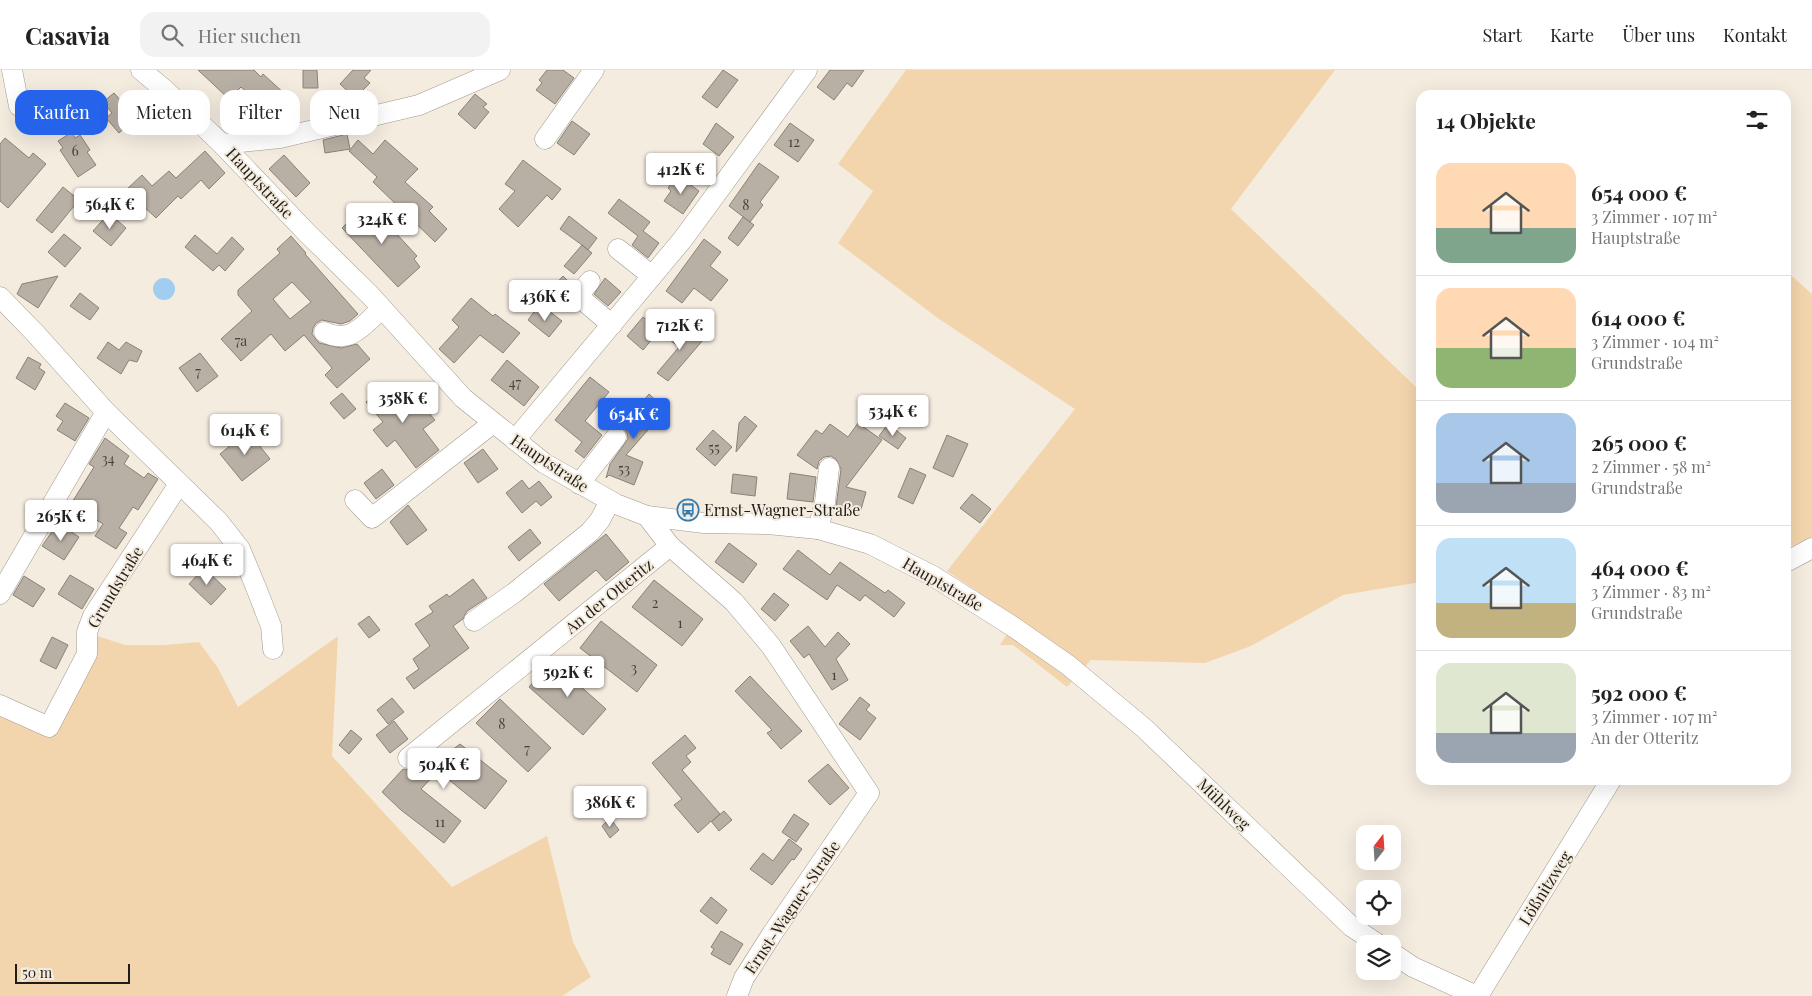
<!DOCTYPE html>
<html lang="de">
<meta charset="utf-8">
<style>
:root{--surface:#fff;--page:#f2f2f2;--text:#222;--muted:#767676;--line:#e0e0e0;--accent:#2563eb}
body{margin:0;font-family:"Playfair Display",serif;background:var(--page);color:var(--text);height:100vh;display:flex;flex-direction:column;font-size:19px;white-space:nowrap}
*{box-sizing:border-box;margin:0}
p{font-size:16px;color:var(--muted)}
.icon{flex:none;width:28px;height:28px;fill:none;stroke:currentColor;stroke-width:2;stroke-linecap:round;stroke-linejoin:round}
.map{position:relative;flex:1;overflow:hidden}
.details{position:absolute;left:1416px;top:20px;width:375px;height:695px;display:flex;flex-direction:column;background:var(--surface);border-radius:15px;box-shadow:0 5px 20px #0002}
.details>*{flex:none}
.hud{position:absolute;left:15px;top:20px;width:475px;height:45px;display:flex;gap:10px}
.needle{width:32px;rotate:17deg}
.controls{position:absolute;left:1356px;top:755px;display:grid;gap:10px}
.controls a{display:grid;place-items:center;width:45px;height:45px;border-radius:10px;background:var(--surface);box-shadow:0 5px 20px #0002;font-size:25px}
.scale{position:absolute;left:15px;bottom:12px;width:115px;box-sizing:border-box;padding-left:5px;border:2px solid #201d18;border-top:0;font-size:14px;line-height:18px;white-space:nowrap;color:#201d18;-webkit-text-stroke:4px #f5ece0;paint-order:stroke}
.price{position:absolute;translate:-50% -42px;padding:0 11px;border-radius:5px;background:#fff;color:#222;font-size:16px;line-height:32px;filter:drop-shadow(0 1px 2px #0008)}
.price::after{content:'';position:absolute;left:50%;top:30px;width:15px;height:11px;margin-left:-8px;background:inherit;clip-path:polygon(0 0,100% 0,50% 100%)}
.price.current{background:var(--accent);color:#fff}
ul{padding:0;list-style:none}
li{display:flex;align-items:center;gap:15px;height:125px;padding:0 20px}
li+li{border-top:1px solid var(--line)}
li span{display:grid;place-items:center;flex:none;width:140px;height:100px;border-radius:15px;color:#555}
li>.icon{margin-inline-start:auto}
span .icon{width:60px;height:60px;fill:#fffc;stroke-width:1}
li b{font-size:21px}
h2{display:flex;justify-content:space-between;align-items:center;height:60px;padding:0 20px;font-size:21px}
.pill{padding:0 18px;border-radius:15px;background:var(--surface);box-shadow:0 5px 20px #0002;font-size:18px;line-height:45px}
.pill.current{background:var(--accent);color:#fff}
header{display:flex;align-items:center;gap:30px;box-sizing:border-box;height:70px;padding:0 25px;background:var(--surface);border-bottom:1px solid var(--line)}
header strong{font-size:24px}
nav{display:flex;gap:28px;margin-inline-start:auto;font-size:18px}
.search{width:350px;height:45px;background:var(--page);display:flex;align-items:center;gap:12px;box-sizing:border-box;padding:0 18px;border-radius:15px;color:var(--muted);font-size:19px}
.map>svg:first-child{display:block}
.green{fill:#f3d5ad}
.water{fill:#a0cdf0}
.building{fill:#b9b0a5;stroke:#8a8277;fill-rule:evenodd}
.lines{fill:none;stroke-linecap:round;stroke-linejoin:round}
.minor-casing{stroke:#a1998e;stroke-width:21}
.minor{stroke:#fff;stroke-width:20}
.labels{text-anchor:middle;stroke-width:4;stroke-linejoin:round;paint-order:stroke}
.number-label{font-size:14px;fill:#46423b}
.street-label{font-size:16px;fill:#201d18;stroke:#f5ece0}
.poi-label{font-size:16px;fill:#201d18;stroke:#f5ece0;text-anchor:start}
</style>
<header>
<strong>Casavia</strong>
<div class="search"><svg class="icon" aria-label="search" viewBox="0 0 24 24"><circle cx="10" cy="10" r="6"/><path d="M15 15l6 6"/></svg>Hier suchen</div>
<nav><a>Start</a><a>Karte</a><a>Über uns</a><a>Kontakt</a></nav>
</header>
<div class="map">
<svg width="1812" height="926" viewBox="0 0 1812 926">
<rect width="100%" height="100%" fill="#f5ece0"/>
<!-- green -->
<g class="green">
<path d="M906,0h429l-104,139 190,183v190l-78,13 -92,51 -46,17 -114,-3 -24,27 -54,-42h-13l17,-27 -70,-47 128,-162 -136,-90 -101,-76 35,-52 -35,-27z"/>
<path d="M1786,201l26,23v243l-25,11z"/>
<path d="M91,564l34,11h40l34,-3 19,26 20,39 100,-71 -6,120 120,131 95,-51 26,106 18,35 -29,19h-562v-286l44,22z"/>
</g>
<!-- water -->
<circle class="water" cx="164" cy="219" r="11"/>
<!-- building -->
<g class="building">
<path d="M198,0h56l7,7 2,-3 23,21 -16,18 -29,-26 -12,12z"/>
<path d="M303,0h14l1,18h-15z"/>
<path d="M353,0h18l-7,8 6,5 -15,15 -15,-14z"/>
<path d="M547,0h16l11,8 -19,26 -19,-14 6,-7 -3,-3z"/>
<path d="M723,0l15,10 -21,28 -15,-11z"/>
<path d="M830,0h-1h35l-12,17 -5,-4 -13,17 -17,-13z"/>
<path d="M114,23l22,25 -17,15 -13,-15 6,-5 -9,-11z"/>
<path d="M475,24l12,10 -4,3 6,5 -14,17 -17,-15z"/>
<path d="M572,51l18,13 -16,21 -17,-12z"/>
<path d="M716,53l18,14 -15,19 -16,-12z"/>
<path d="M790,53l24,17 -16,22 -24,-17z"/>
<path d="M72,62l3,6 5,-3 10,15 -3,2 9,13 -18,12 -18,-27 3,-2 -5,-7z"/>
<path d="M347,64l3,15 -25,4 -2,-13z"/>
<path d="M5,68l24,20 4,-5 13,11 -38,44 -8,-7v-57z"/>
<path d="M358,70l15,14 12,-14 33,29 -13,13 28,25 -4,4 18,18 -12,13 -62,-60 4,-5 -28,-26z"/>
<path d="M205,81l20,22 -16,16 -8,-9 -20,19 -3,-3 -22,22 -30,-28 16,-15 10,11 17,-15 7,7z"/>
<path d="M284,85l26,28 -14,14 -27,-28z"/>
<path d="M523,90l38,29 -9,11 -5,-5 -29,32 -19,-18 16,-18 -10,-7z"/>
<path d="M759,93l20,14 -19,25 3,3 -13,17 -21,-16z"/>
<path d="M677,105l22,16 -16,23 -19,-13 7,-10 -3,-3z"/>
<path d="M63,117l16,13 -27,33 -16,-13z"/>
<path d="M619,129l31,23 -7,9 16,12 -11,15 -16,-13 6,-9 -30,-23z"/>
<path d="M368,133l49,53 -3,3 6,8 -22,20 -56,-59z"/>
<path d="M109,143l17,15 -15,18 -18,-15z"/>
<path d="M569,146l28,22 -9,12 -6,-5 10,8 -18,21 -10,-8 18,-21 -22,-16z"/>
<path d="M743,147l11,8 -16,21 -10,-8z"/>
<path d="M64,164l17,14 -16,19 -17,-15z"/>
<path d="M195,165l22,19 15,-17 12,12 -19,22 -6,-6 -6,6 -28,-24z"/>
<path d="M291,166l15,17 -1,1 53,60 -8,7 -9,3 -19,-4 -6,3 -3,5 -1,6 7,9 22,5 16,-4 13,15 -33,29 -12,-13 7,-7 -28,-33 -19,16 -14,-17 -30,27 -20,-22 31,-28 -14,-16v-5l42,-37 -3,-4zM292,212l19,20 -21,17 -17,-20z"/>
<path d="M704,169l17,13 -11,14 18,14 -17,21 -17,-13 -12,15 -16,-12z"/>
<path d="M58,206l-20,32 -21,-14 5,-10z"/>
<path d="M563,206l9,9 -11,12 -9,-9z"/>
<path d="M605,208l16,14 -13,14 -14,-12z"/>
<path d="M80,223l19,15 -9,12 -20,-14z"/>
<path d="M471,228l22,18 2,-2 25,19 -17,20 -23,-18 -26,28 -15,-14 20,-22 -7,-7z"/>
<path d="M537,238l9,7 3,-4 13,10 -13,16 -21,-17z"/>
<path d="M643,247l16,14 -16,19 -16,-14z"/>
<path d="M684,254l19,16 -35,41 -11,-8 22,-26 -9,-7z"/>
<path d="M108,272l11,8 7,-8 16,9 -5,11 -8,-2 -8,14 -24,-16z"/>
<path d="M200,283l18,23 -21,16 -18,-24z"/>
<path d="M28,287l13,7 -2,4 6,4 -10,18 -19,-12z"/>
<path d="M507,290l32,27 -15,19 -33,-26z"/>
<path d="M590,307l19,15 -24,29 17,14 -18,23 -9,-7 7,-9 -27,-22z"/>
<path d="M388,313l18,21 8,-8 21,24 -12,9 16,21 -23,18 -21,-28 -8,7 -14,-17 10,-8 -17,-20z"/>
<path d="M342,323l14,16 -12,10 -14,-16z"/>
<path d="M649,324l13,12 -5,6 4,3 -35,40 17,7 -9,23 -25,-10 -3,3 4,-14 18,-25 -1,-6 -3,-5 6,-17 6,-7 3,2z"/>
<path d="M65,333l24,15 -14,23 -18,-11 6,-9 -7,-5z"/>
<path d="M745,346l12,10 -21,26 3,-29z"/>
<path d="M858,353l24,17 -36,47 20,5 -6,21 -24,-6 5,-38 -5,-10 -5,-3 -7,1 -5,4 -2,8 -20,-14 19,-25 6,4 8,-10 18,13z"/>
<path d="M888,354l18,14 -8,11 -19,-13z"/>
<path d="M713,360l19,17 -17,19 -19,-17z"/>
<path d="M248,361l22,28 -28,22 -22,-27z"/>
<path d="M947,365l21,9 -15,33 -20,-9z"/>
<path d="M105,368l24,18 -5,8 20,14 4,-5 10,6 -20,31 -5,-3 -14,21 8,5 -11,16 -21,-13 8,-12 -32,-20 23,-37 -5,-3z"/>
<path d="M483,379l15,20 -20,14 -14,-20z"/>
<path d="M910,398l16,7 -13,29 -15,-7z"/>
<path d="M382,399l12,16 -18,14 -12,-16z"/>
<path d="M790,403l26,4 -3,25 -26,-3z"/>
<path d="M733,404l24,3 -2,19 -24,-3z"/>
<path d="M522,410l7,9 10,-8 13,16 -11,9 -5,-5 -14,12 -16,-20z"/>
<path d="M972,424l19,15 -11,14 -20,-15z"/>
<path d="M408,435l19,25 -20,15 -17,-23z"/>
<path d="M58,453l21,14 -15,23 -22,-14z"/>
<path d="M530,459l11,14 -22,18 -11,-14z"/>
<path d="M606,464l23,28 -23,19 -10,-11 -37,31 -15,-17z"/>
<path d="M729,473l28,21 -14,19 -28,-21z"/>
<path d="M798,480l32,25 10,-13 45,31 3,-3 17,13 -11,14 -29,-22 -5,6 -23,-16 -10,15 -44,-31z"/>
<path d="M204,498l22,21 -15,16 -22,-21z"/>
<path d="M70,505l24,14 -12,20 -24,-15z"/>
<path d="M24,506l21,13 -12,18 -20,-12z"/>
<path d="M473,509l14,19 -20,13 -4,8 -10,7 16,22 -55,41 -8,-11 13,-9 -6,-10 17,-13 -15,-22 18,-12 -4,-6 18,-12 2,3z"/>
<path d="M654,510l49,39 -21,27 -50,-39z"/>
<path d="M774,523l15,12 -14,16 -14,-12z"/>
<path d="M369,546l11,14 -11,8 -11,-14z"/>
<path d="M601,551l56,44 -20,27 -57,-44z"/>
<path d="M808,556l17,21 13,-15 12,12 -14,15 12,21 -16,10 -23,-36 -5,4 -14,-17z"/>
<path d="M52,567l16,8 -12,24 -16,-8z"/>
<path d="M552,591l54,48 -23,26 -54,-48z"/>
<path d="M750,606l52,55 -21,18 -14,-16 5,-3 -37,-39z"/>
<path d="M860,627l10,8 -4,5 10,8 -16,22 -21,-16z"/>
<path d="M392,628l12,14 -16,12 -11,-14z"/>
<path d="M500,629l51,49 -23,24 -52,-49z"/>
<path d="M394,651l14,18 -18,14 -14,-18z"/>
<path d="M351,660l11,9 -13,15 -10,-9z"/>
<path d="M685,665l11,13 -10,8 5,6 -9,8 38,44 -8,7 12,-10 8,9 -13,11 -8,-10 -13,12 -24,-28 8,-6 -30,-36z"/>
<path d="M460,674l47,37 -22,28 -47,-38 -17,18 40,32 -17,22 -43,-33 -19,-18 21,-23 6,1 9,8 20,-25 4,5z"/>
<path d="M828,694l21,24 -19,17 -22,-24z"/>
<path d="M794,744l15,10 -13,18 -14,-10z"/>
<path d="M610,748l9,12 -9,8 -8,-12z"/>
<path d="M789,769l13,10 -8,11 -2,-1 -20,26 -22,-16 13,-16 10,8z"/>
<path d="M711,827l16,13 -10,14 -17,-13z"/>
<path d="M721,861l22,13 -13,21 -19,-11 3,-5 -3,-2z"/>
</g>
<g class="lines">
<!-- minor casing -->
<g class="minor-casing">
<g id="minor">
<path d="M12,0l7,36"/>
<path d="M141,0l24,20 57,54 86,90 62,61 93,103 81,65 72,41 31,12 57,7 64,1 50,5 52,15 63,32 79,50 56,39 76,63 208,199 26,17"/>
<path d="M545,69l49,-69"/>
<path d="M222,74l58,-6 139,-33 81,-35"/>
<path d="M618,179l34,27"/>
<path d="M590,211l-12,15 34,29"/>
<path d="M0,227l35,36 71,79 112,109 22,28 15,36 16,41 2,23"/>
<path d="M324,262c26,13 40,-7 57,-23"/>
<path d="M515,370l168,-201 124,-169"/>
<path d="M579,414l37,-47"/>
<path d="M355,430l17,18 121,-95"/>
<path d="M647,446l23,30 64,56 37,44 98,147 -97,141 -28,44 -7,18"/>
<path d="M818,459l7,-27 4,-34"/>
<path d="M1786,492l26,-14"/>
<path d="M0,524l106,-182"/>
<path d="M474,551l40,-28 76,-61 10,-12 10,-19"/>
<path d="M0,635l49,22 38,-73v-22l6,-16 86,-132"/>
<path d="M408,688l262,-212"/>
<path d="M1392,883l21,14 64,29"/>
<path d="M1478,926l133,-216"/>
</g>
</g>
<!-- minor -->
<use href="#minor" class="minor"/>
</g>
<!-- icons -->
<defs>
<g id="bus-ring" transform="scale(1.125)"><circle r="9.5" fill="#f5ece0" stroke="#327db1" stroke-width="1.5"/><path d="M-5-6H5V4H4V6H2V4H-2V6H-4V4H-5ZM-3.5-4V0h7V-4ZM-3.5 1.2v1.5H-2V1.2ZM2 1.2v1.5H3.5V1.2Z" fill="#327db1"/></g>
</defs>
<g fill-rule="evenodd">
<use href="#bus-ring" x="688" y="440"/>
</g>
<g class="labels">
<!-- number labels -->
<g class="number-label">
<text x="794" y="77">12</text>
<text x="75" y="86">6</text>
<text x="746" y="140">8</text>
<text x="241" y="276">7a</text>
<text x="198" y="307">7</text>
<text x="515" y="318">47</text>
<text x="714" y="383">55</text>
<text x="108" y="394">34</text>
<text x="624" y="404">53</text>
<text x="655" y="538">2</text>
<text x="680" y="558">1</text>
<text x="634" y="603">3</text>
<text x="834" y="610">1</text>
<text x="502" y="659">8</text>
<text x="527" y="684">7</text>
<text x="440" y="757">11</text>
</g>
<!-- street labels -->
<g class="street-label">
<text transform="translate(260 113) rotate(47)" y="6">Hauptstraße</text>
<text transform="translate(550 393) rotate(34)" y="6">Hauptstraße</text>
<text transform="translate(943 514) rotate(30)" y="6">Hauptstraße</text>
<text transform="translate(115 517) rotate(-59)" y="6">Grundstraße</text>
<text transform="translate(609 526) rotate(-39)" y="6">An der Otteritz</text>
<text transform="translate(1224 734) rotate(44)" y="6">Mühlweg</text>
<text transform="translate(1545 818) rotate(-58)" y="6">Lößnitzweg</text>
<text transform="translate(792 837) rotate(-56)" y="6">Ernst-Wagner-Straße</text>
</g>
<!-- poi labels -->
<g class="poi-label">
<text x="704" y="446">Ernst-Wagner-Straße</text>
</g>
</g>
</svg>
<div class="controls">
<a><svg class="needle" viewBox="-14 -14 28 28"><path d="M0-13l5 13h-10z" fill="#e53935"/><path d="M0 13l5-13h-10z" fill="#767676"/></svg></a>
<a><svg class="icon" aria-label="locate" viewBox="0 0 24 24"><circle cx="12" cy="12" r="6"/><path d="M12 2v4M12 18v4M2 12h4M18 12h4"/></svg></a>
<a><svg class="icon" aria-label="layers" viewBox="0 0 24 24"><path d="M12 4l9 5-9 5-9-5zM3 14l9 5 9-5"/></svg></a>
</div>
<div class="scale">50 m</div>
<b class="price" style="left:681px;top:125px">412K €</b>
<b class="price" style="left:110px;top:160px">564K €</b>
<b class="price" style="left:382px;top:175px">324K €</b>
<b class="price" style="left:545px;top:252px">436K €</b>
<b class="price" style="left:680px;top:281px">712K €</b>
<b class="price" style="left:403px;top:354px">358K €</b>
<b class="price" style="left:893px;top:367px">534K €</b>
<b class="price current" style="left:634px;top:370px">654K €</b>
<b class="price" style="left:245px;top:386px">614K €</b>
<b class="price" style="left:61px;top:472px">265K €</b>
<b class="price" style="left:207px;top:516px">464K €</b>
<b class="price" style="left:568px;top:628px">592K €</b>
<b class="price" style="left:444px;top:720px">504K €</b>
<b class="price" style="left:610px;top:758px">386K €</b>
<div class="hud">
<a class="pill current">Kaufen</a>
<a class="pill">Mieten</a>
<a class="pill">Filter</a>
<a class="pill">Neu</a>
</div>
<section class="details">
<h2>14 Objekte<svg class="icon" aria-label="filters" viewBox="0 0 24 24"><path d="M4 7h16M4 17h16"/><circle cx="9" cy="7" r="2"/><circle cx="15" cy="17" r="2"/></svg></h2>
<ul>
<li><span style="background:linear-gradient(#ffd9b3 65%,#7fa58c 0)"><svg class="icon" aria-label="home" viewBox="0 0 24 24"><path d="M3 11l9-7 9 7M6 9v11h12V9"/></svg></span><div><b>654 000 €</b><p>3 Zimmer · 107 m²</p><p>Hauptstraße</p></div></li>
<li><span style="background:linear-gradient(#ffd9b3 60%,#8fb573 0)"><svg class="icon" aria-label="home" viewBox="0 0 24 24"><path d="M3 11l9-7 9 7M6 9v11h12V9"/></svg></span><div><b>614 000 €</b><p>3 Zimmer · 104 m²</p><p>Grundstraße</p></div></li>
<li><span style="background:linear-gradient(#a9c7e8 70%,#9aa5b1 0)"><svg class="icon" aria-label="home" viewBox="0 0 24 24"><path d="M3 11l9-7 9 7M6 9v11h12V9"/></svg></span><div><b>265 000 €</b><p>2 Zimmer · 58 m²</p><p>Grundstraße</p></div></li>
<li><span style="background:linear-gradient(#bfe0f5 65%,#c2b280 0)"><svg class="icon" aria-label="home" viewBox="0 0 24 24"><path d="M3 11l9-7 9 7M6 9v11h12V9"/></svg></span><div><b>464 000 €</b><p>3 Zimmer · 83 m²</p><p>Grundstraße</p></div></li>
<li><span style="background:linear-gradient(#dfe7d0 70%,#9aa5b1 0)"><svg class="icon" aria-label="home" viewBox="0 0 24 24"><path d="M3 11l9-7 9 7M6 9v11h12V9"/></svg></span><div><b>592 000 €</b><p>3 Zimmer · 107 m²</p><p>An der Otteritz</p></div></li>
</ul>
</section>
</div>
